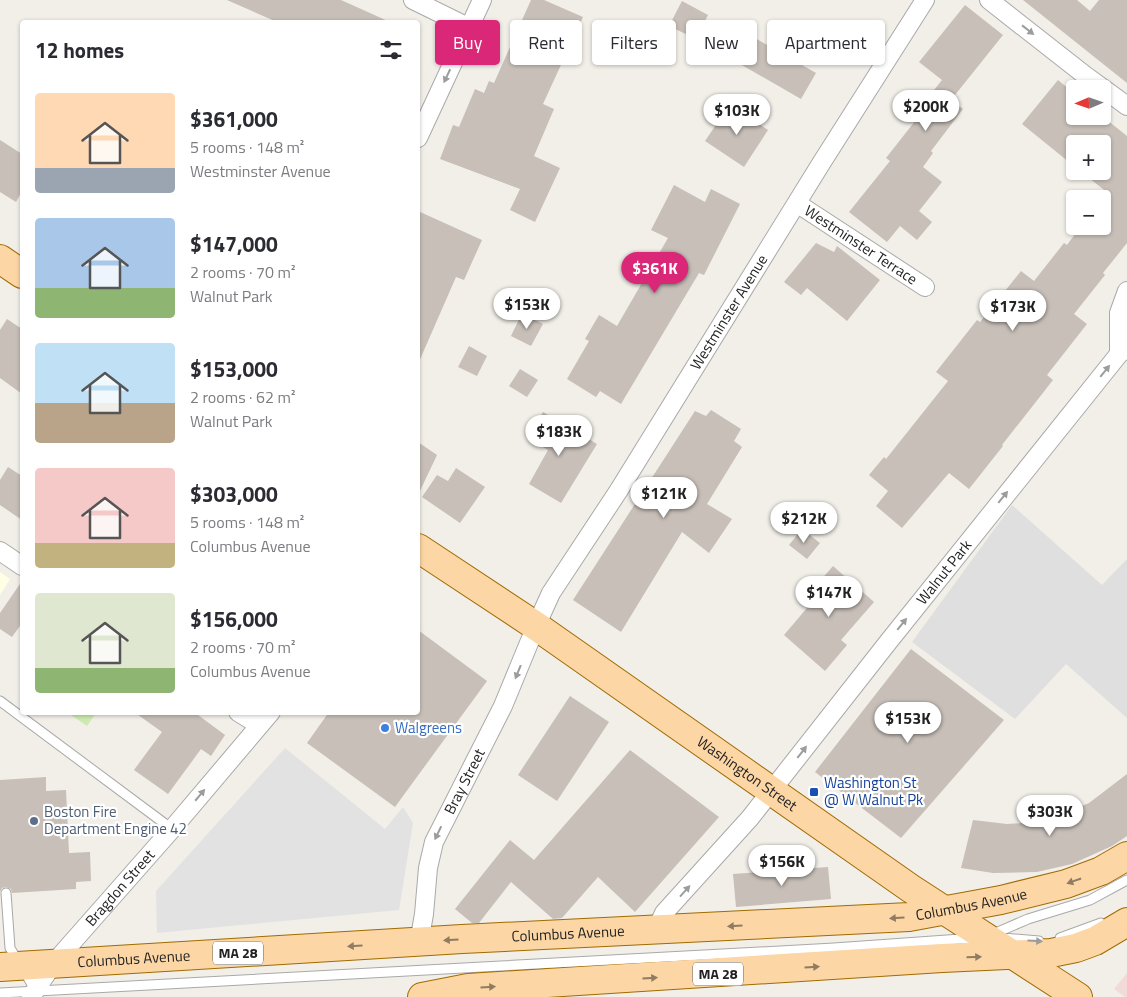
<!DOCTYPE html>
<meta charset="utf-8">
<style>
:root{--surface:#fff;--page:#f2f2f3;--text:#2b2b33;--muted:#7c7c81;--accent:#db2777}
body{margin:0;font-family:"Titillium Web",sans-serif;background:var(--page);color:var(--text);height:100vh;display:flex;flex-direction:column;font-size:19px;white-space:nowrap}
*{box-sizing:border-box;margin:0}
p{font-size:16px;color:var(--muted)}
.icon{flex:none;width:28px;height:28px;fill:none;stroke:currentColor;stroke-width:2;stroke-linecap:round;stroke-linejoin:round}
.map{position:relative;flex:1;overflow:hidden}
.side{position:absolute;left:20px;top:20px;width:400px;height:695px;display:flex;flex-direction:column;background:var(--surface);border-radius:5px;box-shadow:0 1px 4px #0004}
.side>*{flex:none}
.banner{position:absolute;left:435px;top:20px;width:475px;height:45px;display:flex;gap:10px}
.needle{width:32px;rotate:268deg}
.controls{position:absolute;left:1066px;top:80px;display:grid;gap:10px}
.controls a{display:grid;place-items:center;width:45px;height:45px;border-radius:5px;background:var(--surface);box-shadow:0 1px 4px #0004;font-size:25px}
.price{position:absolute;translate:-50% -42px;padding:0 11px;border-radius:18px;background:#fff;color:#222;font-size:16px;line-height:32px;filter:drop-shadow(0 1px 2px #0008)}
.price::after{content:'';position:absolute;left:50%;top:30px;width:15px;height:11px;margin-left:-8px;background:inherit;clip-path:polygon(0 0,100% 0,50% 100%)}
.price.on{background:var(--accent);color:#fff}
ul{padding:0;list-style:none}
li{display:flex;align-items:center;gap:15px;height:125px;padding:0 15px}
li span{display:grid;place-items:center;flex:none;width:140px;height:100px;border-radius:5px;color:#555}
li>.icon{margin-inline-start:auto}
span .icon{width:60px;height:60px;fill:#fffc;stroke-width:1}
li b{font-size:21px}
h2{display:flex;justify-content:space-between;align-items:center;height:60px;padding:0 15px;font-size:21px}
.tag{padding:0 18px;border-radius:5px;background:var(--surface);box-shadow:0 1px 4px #0004;font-size:18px;line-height:45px}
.tag.on{background:var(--accent);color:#fff}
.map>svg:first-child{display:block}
.residential{fill:#e0dfdf}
.commercial{fill:#f2dad9}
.education{fill:#ffffe5}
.grass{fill:#cdebb0}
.parking{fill:#e2e2e2}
.building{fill:#c7bfb8}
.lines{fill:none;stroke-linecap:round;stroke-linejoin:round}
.lane-casing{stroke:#a9a9a9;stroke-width:11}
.street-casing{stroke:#a9a9a9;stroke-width:20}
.primary-casing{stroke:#a06b00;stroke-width:30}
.lane{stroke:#fff;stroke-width:9}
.street{stroke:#fff;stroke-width:18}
.primary{stroke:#fcd6a4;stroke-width:28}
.oneway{fill:#9c9c9c}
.oneway2{fill:#8f7c63}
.shop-dot{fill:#3f7fe0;stroke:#fff;stroke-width:2}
.transit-dot{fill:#1a4fb4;stroke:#fff;stroke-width:2}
.service-dot{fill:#5c6f8a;stroke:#fff;stroke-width:2}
.labels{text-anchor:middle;stroke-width:4.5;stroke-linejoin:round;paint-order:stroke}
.shield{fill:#fff;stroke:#646464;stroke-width:1}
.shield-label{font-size:14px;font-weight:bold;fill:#222}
.street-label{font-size:15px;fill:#222;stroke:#fff}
.shop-label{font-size:15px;fill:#366cbe;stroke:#fff;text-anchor:start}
.transit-label{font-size:15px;fill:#164399;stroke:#fff;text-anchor:start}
.service-label{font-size:15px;fill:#4e5e75;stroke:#fff;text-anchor:start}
</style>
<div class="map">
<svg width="1127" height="997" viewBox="0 0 1127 997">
<rect width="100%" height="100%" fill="#f2efe9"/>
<!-- residential -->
<path class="residential" d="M1012,505l90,80 25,-26v159l-61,-54 -51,55 -103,-77z"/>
<!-- commercial -->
<path class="commercial" d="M1127,973v24h-2l-11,-8z"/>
<!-- education -->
<path class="education" d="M0,572l10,7 -10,16z"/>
<!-- grass -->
<path class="grass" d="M68,713h28l-9,13z"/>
<!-- parking -->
<path class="parking" d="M285,748l100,81 18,-22 10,16 -14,87 -242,23 -1,-42z"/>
<!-- building -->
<g class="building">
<path d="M227,0h114l49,22h-113z"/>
<path d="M531,0h13l39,17 -40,87 11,5 -20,47 26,12 -25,54 -25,-12 10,-21 -80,-30 13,-34 6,2 16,-38 9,4 5,-12 5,2z"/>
<path d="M1023,0h54l13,11 9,-11h28v83z"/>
<path d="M682,1l26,14 -12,24 -27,-13z"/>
<path d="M965,5l38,30 -52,65 12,9 -32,42 2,2 -10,14 19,15 -23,29 13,11 -15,18 -17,-14 -13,16 -38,-30 41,-51 -4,-3 33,-42 -4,-2 27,-34 -23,-18z"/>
<path d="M755,38l61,35 -15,26 -61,-35z"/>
<path d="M1058,80l17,14v22h27l25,20v107l-24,30 2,2 -31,39 13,10 -40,51 6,5 -51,65 1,1 -34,43 -20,-16 -47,55 -26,-22 12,-15 -19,-16 15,-18 2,2 62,-78 -12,-9 41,-52 3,2 41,-51 13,10 30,-38 3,2 14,-19h21v-27l6,-6 -28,-22h22v-27h-27v23l-53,-43z"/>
<path d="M730,104l38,26 -24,37 -39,-26z"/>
<path d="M0,140l22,14v37l-6,11 -16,-10z"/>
<path d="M674,185l31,17 6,-13 29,15 -36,71 -5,-2 -78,131 -21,-13 -4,6 -29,-18 22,-38 -4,-2 14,-24 18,11 51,-88 -17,-8z"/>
<path d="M418,211l64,29 -18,40 -8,-3 -38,87z"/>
<path d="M816,243l18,9 3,-6 43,34 -33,41 -40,-33 -6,7 -17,-13z"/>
<path d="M522,313l21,11 -12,22 -20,-10z"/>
<path d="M7,319l15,10v65l-22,-16v-48z"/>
<path d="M469,346l18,10 -10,20 -19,-9z"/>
<path d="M520,369l18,11 -11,17 -18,-11z"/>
<path d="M711,410l30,19 -7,12 8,6 -35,57 25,15 -23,34 -27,-21 -61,100 -48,-32 122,-189 11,5z"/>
<path d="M543,412l54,32 -36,59 -32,-19 19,-34 -20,-12z"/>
<path d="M418,442l19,13 -19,40z"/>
<path d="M8,467l14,9v44l-22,-15v-25z"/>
<path d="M456,468l29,19 -25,36 -38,-26 15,-22 11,6z"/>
<path d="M802,529l18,14 -13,16 -18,-14z"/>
<path d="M833,566l41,36 -33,38 6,5 -22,26 -41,-36 34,-40 -6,-5z"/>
<path d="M22,581v42l-10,14 -12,-8v-16z"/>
<path d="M418,630l69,51 -92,126 -88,-64 22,-31h89z"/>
<path d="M911,649l93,71 -103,118 -86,-66z"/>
<path d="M570,696l39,26 -52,79 -39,-26z"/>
<path d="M134,712h60l31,23 -14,21 -10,-7 -33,45 -34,-24 28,-38z"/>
<path d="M630,750l89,67 -84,95 -37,-35 -36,41 -9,1 -42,-37 -32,41h-7l-17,-14 55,-69 24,20z"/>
<path d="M1127,774v62l-15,10 -40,18 -35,8 -44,1 -32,-5 12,-48 34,4 30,-2 19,-5 33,-14z"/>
<path d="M46,777v14l20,-1 3,63 21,-1 1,29 -15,1v7l-64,4 -1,-4 -5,-2 -4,1 -2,4v-112z"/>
<path d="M828,867l3,32 -95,8 -3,-33z"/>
</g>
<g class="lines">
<!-- lane casing -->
<g class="lane-casing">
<g id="lane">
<path d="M0,701l172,128"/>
<path d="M6,893l4,55 26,43"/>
<path d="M991,935l37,-16 62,-19 37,-20"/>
<path d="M1002,938l37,3"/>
<path d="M1060,938l41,-15"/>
<path d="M0,993l834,-45 141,-10"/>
</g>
</g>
<!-- street casing -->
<g class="street-casing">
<g id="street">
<path d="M413,0l57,28"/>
<path d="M989,0l97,76 41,30"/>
<path d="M418,138l64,-138"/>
<path id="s1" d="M798,204l127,83"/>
<path d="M1119,354v-41l8,-22"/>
<path d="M0,551l22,15"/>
<path d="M238,712l21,13"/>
<path id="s2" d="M656,930l8,-17 86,-95 139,-177 230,-287 8,-6"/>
<path id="s3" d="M419,943l5,-29 4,-46 6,-26 69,-136 33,-80 15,-33 68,-103 203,-328 103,-162"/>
<path id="s4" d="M31,997l22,-33 119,-135 99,-117"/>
</g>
</g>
<!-- primary casing -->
<g class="primary-casing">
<g id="primary">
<path d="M0,259l22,15"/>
<path id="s5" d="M418,548l118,78 374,262 168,109"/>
<path id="s6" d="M0,967l462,-28 447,-22 92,-17 65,-16 35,-13 26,-15"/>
<path d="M422,997l46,-9 474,-30 109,-5 25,-5 19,-7 32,-19"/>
</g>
</g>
<!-- lane -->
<use href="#lane" class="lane"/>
<!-- street -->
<use href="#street" class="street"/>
<!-- primary -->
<use href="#primary" class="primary"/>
</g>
<!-- one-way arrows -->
<defs><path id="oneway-solid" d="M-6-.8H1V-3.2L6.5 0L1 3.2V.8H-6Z" transform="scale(1.25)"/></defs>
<g class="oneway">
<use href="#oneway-solid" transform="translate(1028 30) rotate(38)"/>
<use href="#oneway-solid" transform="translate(447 76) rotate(115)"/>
<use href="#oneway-solid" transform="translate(1105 371) rotate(-51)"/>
<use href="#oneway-solid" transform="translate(1003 497) rotate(-51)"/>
<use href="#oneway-solid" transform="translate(902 624) rotate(-51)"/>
<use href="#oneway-solid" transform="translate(518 672) rotate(112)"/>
<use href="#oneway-solid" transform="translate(802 752) rotate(-52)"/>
<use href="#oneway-solid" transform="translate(200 795) rotate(-50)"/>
<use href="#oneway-solid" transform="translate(438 833) rotate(116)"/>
<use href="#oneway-solid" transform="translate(685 891) rotate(-48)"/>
<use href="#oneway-solid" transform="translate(1035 941) rotate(3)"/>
</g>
<g class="oneway2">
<use href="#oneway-solid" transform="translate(1074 881) rotate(161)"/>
<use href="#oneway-solid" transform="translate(897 918) rotate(176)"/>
<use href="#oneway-solid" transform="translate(735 926) rotate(177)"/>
<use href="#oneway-solid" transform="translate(451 940) rotate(176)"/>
<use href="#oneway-solid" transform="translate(355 946) rotate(177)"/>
<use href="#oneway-solid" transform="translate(974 957) rotate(-2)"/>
<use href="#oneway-solid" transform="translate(812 967) rotate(-4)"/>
<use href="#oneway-solid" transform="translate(650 978) rotate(-3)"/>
<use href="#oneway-solid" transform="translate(488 987) rotate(-3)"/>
</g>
<!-- markers -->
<circle class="shop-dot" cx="385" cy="728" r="5"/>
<rect class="transit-dot" x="809" y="787" width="10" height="10" rx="2.5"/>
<circle class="service-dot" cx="34" cy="821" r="5"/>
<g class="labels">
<!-- shield labels -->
<g class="shield">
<rect x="213" y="941.5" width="50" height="23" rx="4"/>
<rect x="693" y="962.5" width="50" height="23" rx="4"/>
</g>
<g class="shield-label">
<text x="238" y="958">MA 28</text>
<text x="718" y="979">MA 28</text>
</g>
<!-- street labels -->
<g class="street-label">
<text dy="5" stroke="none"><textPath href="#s1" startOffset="75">Westminster Terrace</textPath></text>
<text dy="5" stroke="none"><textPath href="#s3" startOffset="710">Westminster Avenue</textPath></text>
<text dy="5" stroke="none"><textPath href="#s2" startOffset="460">Walnut Park</textPath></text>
<text dy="5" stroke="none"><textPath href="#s5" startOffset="399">Washington Street</textPath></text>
<text dy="5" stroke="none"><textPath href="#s3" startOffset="170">Bray Street</textPath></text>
<text dy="5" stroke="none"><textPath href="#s4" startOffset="141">Bragdon Street</textPath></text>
<text dy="5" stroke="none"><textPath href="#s6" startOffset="974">Columbus Avenue</textPath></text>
<text dy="5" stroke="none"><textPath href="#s6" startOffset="569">Columbus Avenue</textPath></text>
<text dy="5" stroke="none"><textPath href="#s6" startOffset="134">Columbus Avenue</textPath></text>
</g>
<!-- shop labels -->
<g class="shop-label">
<text x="395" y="733">Walgreens</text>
</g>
<!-- transit labels -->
<g class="transit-label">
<text x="824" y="788">Washington St<tspan x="824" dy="17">@ W Walnut Pk</tspan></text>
</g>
<!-- service labels -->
<g class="service-label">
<text x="44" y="817">Boston Fire<tspan x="44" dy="17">Department Engine 42</tspan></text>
</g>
</g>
</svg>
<div class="controls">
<a><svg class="needle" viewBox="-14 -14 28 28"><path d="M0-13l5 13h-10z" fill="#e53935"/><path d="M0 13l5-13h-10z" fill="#7c7c81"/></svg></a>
<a>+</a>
<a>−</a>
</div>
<b class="price" style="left:926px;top:132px">$200K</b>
<b class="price" style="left:737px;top:136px">$103K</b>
<b class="price on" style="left:655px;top:294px">$361K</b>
<b class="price" style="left:527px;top:330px">$153K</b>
<b class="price" style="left:1013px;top:332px">$173K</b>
<b class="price" style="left:559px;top:457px">$183K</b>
<b class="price" style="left:664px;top:519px">$121K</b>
<b class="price" style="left:804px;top:544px">$212K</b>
<b class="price" style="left:829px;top:618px">$147K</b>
<b class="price" style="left:908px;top:744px">$153K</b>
<b class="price" style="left:1050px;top:837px">$303K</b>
<b class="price" style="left:782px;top:887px">$156K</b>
<div class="banner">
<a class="tag on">Buy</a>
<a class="tag">Rent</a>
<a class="tag">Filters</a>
<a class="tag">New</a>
<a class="tag">Apartment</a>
</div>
<section class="side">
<h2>12 homes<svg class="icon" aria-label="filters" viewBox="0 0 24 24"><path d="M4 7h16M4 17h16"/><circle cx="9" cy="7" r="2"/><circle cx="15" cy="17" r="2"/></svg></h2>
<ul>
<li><span style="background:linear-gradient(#ffd9b3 75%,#9aa5b1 0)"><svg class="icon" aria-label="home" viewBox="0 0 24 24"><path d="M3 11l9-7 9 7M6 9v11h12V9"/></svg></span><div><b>$361,000</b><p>5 rooms · 148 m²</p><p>Westminster Avenue</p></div></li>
<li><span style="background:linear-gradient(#a9c7e8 70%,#8fb573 0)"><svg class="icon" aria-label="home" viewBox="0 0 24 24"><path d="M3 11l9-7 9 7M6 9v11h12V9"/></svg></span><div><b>$147,000</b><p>2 rooms · 70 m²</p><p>Walnut Park</p></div></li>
<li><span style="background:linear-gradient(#bfe0f5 60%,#b9a48a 0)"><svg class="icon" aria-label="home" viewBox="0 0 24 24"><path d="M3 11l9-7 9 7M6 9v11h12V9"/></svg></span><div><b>$153,000</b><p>2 rooms · 62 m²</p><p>Walnut Park</p></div></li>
<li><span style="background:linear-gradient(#f6c9c9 75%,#c2b280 0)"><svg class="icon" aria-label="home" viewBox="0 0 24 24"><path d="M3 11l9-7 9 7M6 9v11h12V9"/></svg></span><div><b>$303,000</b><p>5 rooms · 148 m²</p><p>Columbus Avenue</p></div></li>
<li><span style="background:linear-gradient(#dfe7d0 75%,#8fb573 0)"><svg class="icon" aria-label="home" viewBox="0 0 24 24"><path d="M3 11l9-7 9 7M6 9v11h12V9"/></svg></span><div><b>$156,000</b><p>2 rooms · 70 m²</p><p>Columbus Avenue</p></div></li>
</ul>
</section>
</div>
